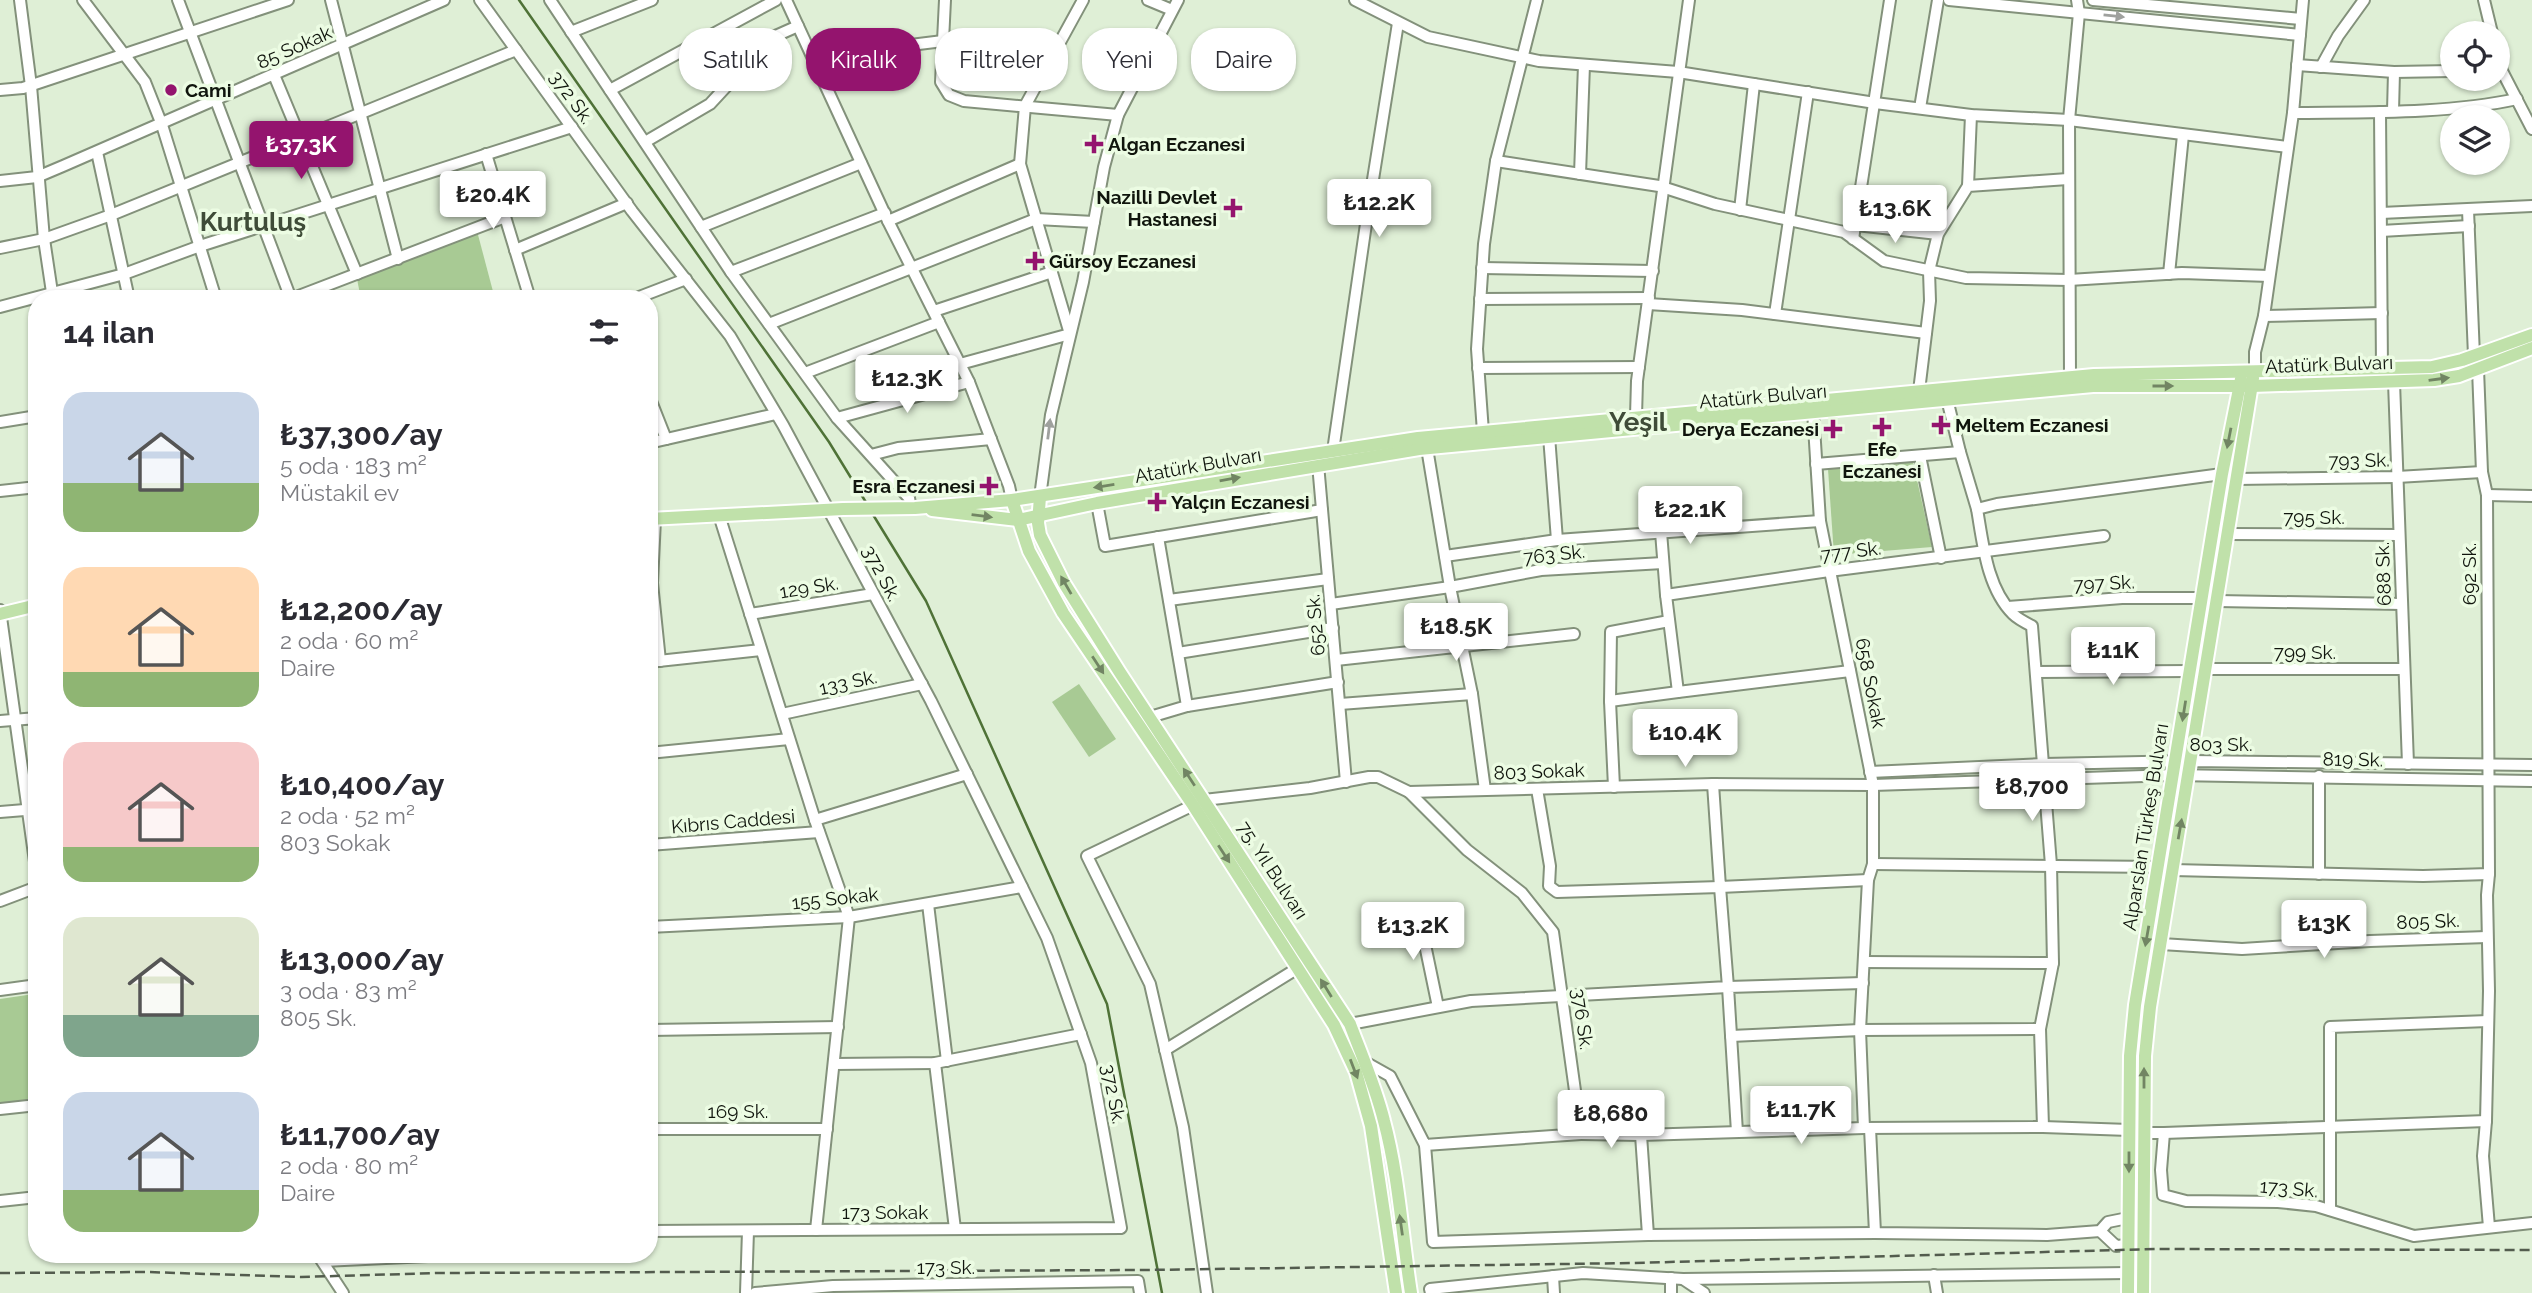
<!DOCTYPE html>
<html lang="tr">
<meta charset="utf-8">
<style>
:root{--surface:#fff;--page:#f2f2f3;--text:#2b2b33;--muted:#7c7c81;--accent:#94146e}
body{margin:0;font-family:Raleway,sans-serif;background:var(--page);color:var(--text);height:100vh;display:flex;flex-direction:column;font-size:26px;white-space:nowrap}
*{box-sizing:border-box;margin:0}
p{font-size:23px;color:var(--muted)}
.icon{flex:none;width:38px;height:38px;fill:none;stroke:currentColor;stroke-width:2;stroke-linecap:round;stroke-linejoin:round}
.map{position:relative;flex:1;overflow:hidden}
.details{position:absolute;left:28px;top:290px;width:630px;height:973px;display:flex;flex-direction:column;background:var(--surface);border-radius:28px;box-shadow:0 2px 5px #0004}
.details>*{flex:none}
.hud{position:absolute;left:679px;top:28px;width:665px;height:63px;display:flex;gap:14px}
.buttons{position:absolute;left:2440px;top:21px;display:grid;gap:14px}
.buttons a{display:grid;place-items:center;width:70px;height:70px;border-radius:50%;background:var(--surface);box-shadow:0 2px 5px #0004;font-size:35px}
.price{position:absolute;translate:-50% -60px;padding:0 16px;border-radius:7px;background:#fff;color:#222;font-size:23px;line-height:46px;filter:drop-shadow(0 2px 4px #0008)}
.price::after{content:'';position:absolute;left:50%;top:42px;width:21px;height:16px;margin-left:-10px;background:inherit;clip-path:polygon(0 0,100% 0,50% 100%)}
.price.on{background:var(--accent);color:#fff}
ul{padding:0;list-style:none}
li{display:flex;align-items:center;gap:21px;height:175px;padding:0 35px}
li span{display:grid;place-items:center;flex:none;width:196px;height:140px;border-radius:21px;color:#555}
li>.icon{margin-inline-start:auto}
span .icon{width:84px;height:84px;fill:#fffc;stroke-width:1}
li b{font-size:30px}
h2{display:flex;justify-content:space-between;align-items:center;height:84px;padding:0 35px;font-size:30px}
.tag{padding:0 24px;border-radius:28px;background:var(--surface);box-shadow:0 2px 5px #0004;font-size:24px;line-height:63px}
.tag.on{background:var(--accent);color:#fff}
.map>svg:first-child{display:block}
.green{fill:#a8ca94}
.lines{fill:none;stroke-linecap:round;stroke-linejoin:round}
.stream{stroke:#4f7237;stroke-width:2.5}
.minor-casing{stroke:#83917b;stroke-width:14}
.major-casing{stroke:#fff;stroke-width:16}
.minor{stroke:#fff;stroke-width:10}
.major{stroke:#c0e1aa;stroke-width:12}
.rail{stroke:#535c4e;stroke-width:2.5;stroke-dasharray:10 5;stroke-linecap:butt}
.oneway{fill:#9fa19e}
.oneway2{fill:#718563}
.poi-dot{fill:#94146e;stroke:#ecfce3;stroke-width:2.5}
.labels{text-anchor:middle;stroke-width:7;stroke-linejoin:round;paint-order:stroke}
.street-label{font-size:19px;fill:#10150d;stroke:#ecfce3}
.poi-label{font-size:19px;font-weight:bold;fill:#10150d;stroke:#ecfce3;text-anchor:start}
.district-label{font-size:26px;font-weight:bold;fill:#3f4c38;stroke:#ecfce3}
</style>
<div class="map">
<svg width="2532" height="1293" viewBox="0 0 2532 1293">
<rect width="100%" height="100%" fill="#dfefd6"/>
<!-- green -->
<g class="green">
<path d="M477,231l18,68h-134l-4,-20z"/>
<path d="M1913,462l19,85 -98,8 -6,-86z"/>
<path d="M1079,684l37,55 -27,18 -37,-55z"/>
<path d="M34,994l3,20v90l-37,4v-109z"/>
</g>
<g class="lines">
<!-- stream -->
<g class="stream">
<path d="M519,0l310,442 38,62"/>
<path d="M872,513l54,88 181,403 55,289"/>
</g>
<!-- minor casing -->
<g class="minor-casing">
<g id="minor">
<path d="M20,0l11,86 13,153 9,60"/>
<path d="M83,0l62,82 17,43 54,174"/>
<path d="M178,0l113,299"/>
<path d="M331,0l67,259"/>
<path d="M480,0l152,211 98,125 53,89 148,276 116,237 44,125 30,165 -472,3"/>
<path d="M550,0l181,272 106,146 72,80 2,10"/>
<path d="M786,0l102,221 81,161 40,104 3,14"/>
<path d="M945,0l-4,82 8,13 15,6 154,14"/>
<path d="M1148,0l24,10"/>
<path d="M1355,0l73,37 111,24 139,11 197,31 96,12 98,5 219,27"/>
<path d="M1949,0l351,35"/>
<path d="M2093,0l208,19"/>
<path d="M2484,0l8,33"/>
<path d="M571,32l81,-32"/>
<path d="M2497,53l5,18 30,58"/>
<path d="M813,57l130,-16"/>
<path d="M2297,65l97,7 58,-1"/>
<path d="M2321,67l17,-31 26,-36"/>
<path d="M274,75l83,199"/>
<path d="M0,90l23,-2 265,-88"/>
<path d="M610,90l166,-90"/>
<path d="M1920,108l18,-108"/>
<path d="M2393,111l1,-39"/>
<path d="M2380,112l2,256"/>
<path d="M2293,113c71,-1 155,1 224,-14"/>
<path d="M645,142l65,-38 61,-66 27,-12"/>
<path d="M97,152l32,147"/>
<path d="M486,154l44,145"/>
<path d="M1496,161l163,25 56,18 129,28 40,29 82,17 103,2 113,-7 87,3"/>
<path d="M1580,174l4,-109"/>
<path d="M0,181l37,-4 26,-11 381,-166"/>
<path d="M1968,186l3,-71"/>
<path d="M1740,210l14,-126"/>
<path d="M2468,210l6,146"/>
<path d="M2381,213l151,-7"/>
<path d="M888,221l132,-57"/>
<path d="M1856,225l82,9"/>
<path d="M701,227l160,-64"/>
<path d="M2381,231l88,-5"/>
<path d="M1853,239l37,-239"/>
<path d="M0,248l44,-9 67,-24 405,-165"/>
<path d="M515,250l112,-47"/>
<path d="M1482,268l171,3"/>
<path d="M731,272l154,-59"/>
<path d="M2169,274l14,-139"/>
<path d="M291,299l214,-82"/>
<path d="M634,299l52,-20"/>
<path d="M1480,299l169,-1"/>
<path d="M1648,304l94,6 184,23"/>
<path d="M0,307l124,-33 76,-28 372,-119"/>
<path d="M934,311l118,-39"/>
<path d="M1775,314l33,-222"/>
<path d="M2264,316l118,-3"/>
<path d="M769,324l267,-105 58,3"/>
<path d="M960,364l110,-30 -50,-170 5,-58 58,-106"/>
<path d="M1478,368l161,-1"/>
<path d="M2255,371v-19l9,-36 29,-203 10,-113"/>
<path d="M805,373l134,-51"/>
<path d="M2070,377l-1,-257 10,-107 -2,-13"/>
<path d="M2394,382l14,382"/>
<path d="M1919,391l11,-90 -1,-30 9,-37 30,-48 100,-7"/>
<path d="M649,396l17,43"/>
<path d="M1947,399l13,53 17,57"/>
<path d="M1813,411l7,110 53,264v79l-5,16 -8,150 180,-1 13,-66 -2,-98 -19,-239c-6,-3 -14,-7 -19,-12 -26,-26 -30,-70 -36,-105l20,-5 225,-30"/>
<path d="M1636,416l1,-35 52,-381"/>
<path d="M837,418l132,-36"/>
<path d="M0,422l37,-6"/>
<path d="M1483,432l-6,-83 7,-105 12,-83 41,-161"/>
<path d="M649,443l127,-29"/>
<path d="M1427,448l23,139 22,107 13,96"/>
<path d="M1333,451l34,-234 31,-194"/>
<path d="M871,455l27,-7 93,-9"/>
<path d="M1920,456l21,102"/>
<path d="M1318,464l28,318"/>
<path d="M1816,464l144,-12"/>
<path d="M2237,479l160,-2 85,-5"/>
<path d="M0,491l37,-4"/>
<path d="M2487,495l45,1"/>
<path d="M1040,497l11,-82 32,-133 21,-115 14,-52 60,-115"/>
<path d="M1097,503l8,43 217,-36"/>
<path d="M719,515l96,305 34,97 -33,313"/>
<path d="M655,519l-3,64 8,78"/>
<path d="M1661,532l5,63 163,-24 275,-35"/>
<path d="M2228,534l171,1"/>
<path d="M1557,540l263,-19"/>
<path d="M1445,556l112,-16 -8,-104"/>
<path d="M1666,595l12,97 172,-21"/>
<path d="M1169,600l159,-21"/>
<path d="M2217,601l185,3"/>
<path d="M1331,604l119,-17 91,-17 122,-7"/>
<path d="M2008,607l114,-9h80"/>
<path d="M0,610l37,266"/>
<path d="M750,614l123,-20"/>
<path d="M1669,621l-58,11 -1,69 68,-9"/>
<path d="M1178,653l155,-25"/>
<path d="M1336,660l238,-26"/>
<path d="M649,662l112,-12"/>
<path d="M2206,669h198"/>
<path d="M2036,672l155,-1"/>
<path d="M1610,701l4,86"/>
<path d="M1340,704l132,-10"/>
<path d="M1187,706l151,-24"/>
<path d="M782,714l140,-30"/>
<path d="M1150,717l37,-11 -29,-169"/>
<path d="M0,721l37,-3"/>
<path d="M649,753l140,-14"/>
<path d="M1870,772l174,-8 148,-3 340,4"/>
<path d="M2319,776v98"/>
<path d="M1713,784l7,103 148,-7"/>
<path d="M0,812l37,-3"/>
<path d="M815,820l152,-46"/>
<path d="M649,845l170,-13"/>
<path d="M1873,864l286,3"/>
<path d="M2173,870l250,6 66,-2 -2,-379 -5,-23 -4,-103"/>
<path d="M2489,874l-2,21 2,96 -3,130 -3,35 6,71"/>
<path d="M0,901l37,-14"/>
<path d="M928,904l19,157"/>
<path d="M1418,911l20,96"/>
<path d="M649,927l200,-10 173,-30"/>
<path d="M2161,944l81,5 128,-8 117,-4"/>
<path d="M1864,962l189,1"/>
<path d="M0,990l37,-5"/>
<path d="M1350,1024l121,-23 257,-14 -8,-100 -163,5 -8,-6 1,-20 -13,-77"/>
<path d="M649,1030l189,-3"/>
<path d="M1731,1036l129,-6 4,98 179,-1 -3,-98"/>
<path d="M1165,1050l133,-82"/>
<path d="M1365,1062l25,14 35,69 156,-11 -28,-202 -31,-39 -55,-43 -58,-58"/>
<path d="M935,1063l20,166"/>
<path d="M834,1064l101,-1 146,-29"/>
<path d="M0,1109l37,-4"/>
<path d="M2043,1127l86,3"/>
<path d="M1870,1128l5,105 172,2 53,-4 8,-9 20,-4"/>
<path d="M649,1129h178"/>
<path d="M1737,1132l-9,-145 135,-4"/>
<path d="M2144,1133h20l-3,37 2,25 23,6 92,1 38,4 98,30 118,-13"/>
<path d="M2164,1133l322,-12"/>
<path d="M1581,1134l60,1 223,-7"/>
<path d="M1425,1145l8,97 215,-7 -7,-100"/>
<path d="M0,1201l37,-4"/>
<path d="M2330,1210v-183l158,-6"/>
<path d="M2100,1231l16,15 12,-1"/>
<path d="M1648,1235l227,-2"/>
<path d="M318,1255l25,38"/>
<path d="M323,1261l126,-6"/>
<path d="M1934,1275l3,18"/>
<path d="M1553,1276l1,17"/>
<path d="M1671,1278v15"/>
<path d="M1683,1279l21,14"/>
<path d="M746,1293l2,-62"/>
<path d="M755,1293l78,-7 305,-5 2,12"/>
<path d="M1207,1293l-24,-166 -33,-143 -63,-128 117,-56 106,-12 59,-11h9l31,15 304,-8 160,1 301,-10 358,6"/>
<path d="M1431,1293l-1,-4 153,-16 100,6 445,-6"/>
</g>
</g>
<!-- major casing -->
<g class="major-casing">
<g id="major">
<path d="M1040,497l-2,26 2,12 24,48 55,88 231,353c12,32 26,64 34,97 15,56 18,115 27,172"/>
<path d="M1012,500l17,51 34,62 130,192 141,220 22,47 15,54 25,167"/>
<path d="M932,510l86,10 79,-17 322,-54 674,-63h159l182,-6 25,-4 73,-28"/>
<path d="M649,519l194,-10 72,-1 97,-8 406,-62 676,-63 338,-8 30,-7 70,-25"/>
<path d="M0,614l37,-9"/>
<path d="M2128,1293l2,-237 5,-51 87,-531 19,-95"/>
<path d="M2143,1293l2,-237 5,-49 103,-629"/>
</g>
</g>
<!-- minor -->
<use href="#minor" class="minor"/>
<!-- major -->
<use href="#major" class="major"/>
<!-- rail -->
<path class="rail" d="M0,1273l147,-1 154,5 138,-4 706,-3 487,-7 525,-14 375,1"/>
</g>
<!-- one-way arrows -->
<defs><path id="oneway-solid" d="M-6-.8H1V-3.2L6.5 0L1 3.2V.8H-6Z" transform="scale(1.75)"/></defs>
<g class="oneway">
<use href="#oneway-solid" transform="translate(2114 16) rotate(6)"/>
<use href="#oneway-solid" transform="translate(1049 429) rotate(-83)"/>
</g>
<g class="oneway2">
<use href="#oneway-solid" transform="translate(2439 379) rotate(-8)"/>
<use href="#oneway-solid" transform="translate(2163 386)"/>
<use href="#oneway-solid" transform="translate(2229 438) rotate(101)"/>
<use href="#oneway-solid" transform="translate(1230 479) rotate(-10)"/>
<use href="#oneway-solid" transform="translate(1104 486) rotate(171)"/>
<use href="#oneway-solid" transform="translate(982 516) rotate(7)"/>
<use href="#oneway-solid" transform="translate(1066 585) rotate(-120)"/>
<use href="#oneway-solid" transform="translate(1098 665) rotate(57)"/>
<use href="#oneway-solid" transform="translate(2184 711) rotate(99)"/>
<use href="#oneway-solid" transform="translate(1189 777) rotate(-123)"/>
<use href="#oneway-solid" transform="translate(2180 829) rotate(-80)"/>
<use href="#oneway-solid" transform="translate(1224 854) rotate(57)"/>
<use href="#oneway-solid" transform="translate(2147 936) rotate(100)"/>
<use href="#oneway-solid" transform="translate(1326 988) rotate(-122)"/>
<use href="#oneway-solid" transform="translate(1354 1069) rotate(69)"/>
<use href="#oneway-solid" transform="translate(2144 1078) rotate(-90)"/>
<use href="#oneway-solid" transform="translate(2129 1162) rotate(90)"/>
<use href="#oneway-solid" transform="translate(1401 1225) rotate(-98)"/>
</g>
<!-- markers -->
<g class="poi-dot">
<circle cx="171" cy="90" r="7"/>
<path d="M1090.5 133.5h7v7h7v7h-7v7h-7v-7h-7v-7h7z"/>
<path d="M1229.5 197.5h7v7h7v7h-7v7h-7v-7h-7v-7h7z"/>
<path d="M1031.5 250.5h7v7h7v7h-7v7h-7v-7h-7v-7h7z"/>
<path d="M1937.5 414.5h7v7h7v7h-7v7h-7v-7h-7v-7h7z"/>
<path d="M1878.5 416.5h7v7h7v7h-7v7h-7v-7h-7v-7h7z"/>
<path d="M1829.5 418.5h7v7h7v7h-7v7h-7v-7h-7v-7h7z"/>
<path d="M985.5 475.5h7v7h7v7h-7v7h-7v-7h-7v-7h7z"/>
<path d="M1153.5 491.5h7v7h7v7h-7v7h-7v-7h-7v-7h7z"/>
</g>
<g class="labels">
<!-- street labels -->
<g class="street-label">
<text transform="translate(294 47) rotate(-24)" y="7">85 Sokak</text>
<text transform="translate(572 97) rotate(54)" y="7">372 Sk.</text>
<text transform="translate(2329 364) rotate(-2)" y="7">Atatürk Bulvarı</text>
<text transform="translate(1763 396) rotate(-5)" y="7">Atatürk Bulvarı</text>
<text transform="translate(2359 460) rotate(-1)" y="7">793 Sk.</text>
<text transform="translate(1198 465) rotate(-10)" y="7">Atatürk Bulvarı</text>
<text x="2314" y="524">795 Sk.</text>
<text transform="translate(1851 551) rotate(-7)" y="7">777 Sk.</text>
<text transform="translate(1554 554) rotate(-6)" y="7">763 Sk.</text>
<text transform="translate(882 573) rotate(62)" y="7">372 Sk.</text>
<text transform="translate(2383 574) rotate(-92)" y="7">688 Sk.</text>
<text transform="translate(2469 574) rotate(-90)" y="7">692 Sk.</text>
<text transform="translate(2104 583) rotate(-3)" y="7">797 Sk.</text>
<text transform="translate(809 587) rotate(-9)" y="7">129 Sk.</text>
<text transform="translate(1315 625) rotate(-95)" y="7">652 Sk.</text>
<text x="2305" y="659">799 Sk.</text>
<text transform="translate(848 682) rotate(-12)" y="7">133 Sk.</text>
<text transform="translate(1871 683) rotate(79)" y="7">658 Sokak</text>
<text x="2221" y="751">803 Sk.</text>
<text transform="translate(2353 759) rotate(1)" y="7">819 Sk.</text>
<text transform="translate(1539 771) rotate(-2)" y="7">803 Sokak</text>
<text transform="translate(733 821) rotate(-5)" y="7">Kıbrıs Caddesi</text>
<text transform="translate(2145 827) rotate(-81)" y="7">Alparslan Türkeş Bulvarı</text>
<text transform="translate(1273 870) rotate(57)" y="7">75. Yıl Bulvarı</text>
<text transform="translate(835 898) rotate(-6)" y="7">155 Sokak</text>
<text transform="translate(2428 921) rotate(-2)" y="7">805 Sk.</text>
<text transform="translate(1583 1019) rotate(82)" y="7">376 Sk.</text>
<text transform="translate(1114 1094) rotate(79)" y="7">372 Sk.</text>
<text x="738" y="1118">169 Sk.</text>
<text transform="translate(2289 1188) rotate(5)" y="7">173 Sk.</text>
<text x="885" y="1219">173 Sokak</text>
<text x="946" y="1274">173 Sk.</text>
</g>
<!-- poi labels -->
<g class="poi-label">
<text x="185" y="97">Cami</text>
<text x="1108" y="151">Algan Eczanesi</text>
<text x="1217" y="204" text-anchor="end">Nazilli Devlet<tspan x="1217" dy="22">Hastanesi</tspan></text>
<text x="1049" y="268">Gürsoy Eczanesi</text>
<text x="1955" y="432">Meltem Eczanesi</text>
<text x="1819" y="436" text-anchor="end">Derya Eczanesi</text>
<text x="1882" y="456" text-anchor="middle">Efe<tspan x="1882" dy="22">Eczanesi</tspan></text>
<text x="975" y="493" text-anchor="end">Esra Eczanesi</text>
<text x="1171" y="509">Yalçın Eczanesi</text>
</g>
<!-- district labels -->
<g class="district-label">
<text x="253" y="231">Kurtuluş</text>
<text x="1638" y="431">Yeşil</text>
</g>
</g>
</svg>
<div class="buttons">
<a><svg class="icon" aria-label="locate" viewBox="0 0 24 24"><circle cx="12" cy="12" r="6"/><path d="M12 2v4M12 18v4M2 12h4M18 12h4"/></svg></a>
<a><svg class="icon" aria-label="layers" viewBox="0 0 24 24"><path d="M12 4l9 5-9 5-9-5zM3 14l9 5 9-5"/></svg></a>
</div>
<b class="price on" style="left:301px;top:181px">₺37.3K</b>
<b class="price" style="left:493px;top:231px">₺20.4K</b>
<b class="price" style="left:1379px;top:239px">₺12.2K</b>
<b class="price" style="left:1895px;top:245px">₺13.6K</b>
<b class="price" style="left:907px;top:415px">₺12.3K</b>
<b class="price" style="left:1690px;top:546px">₺22.1K</b>
<b class="price" style="left:1456px;top:663px">₺18.5K</b>
<b class="price" style="left:2113px;top:687px">₺11K</b>
<b class="price" style="left:1685px;top:769px">₺10.4K</b>
<b class="price" style="left:2032px;top:823px">₺8,700</b>
<b class="price" style="left:2324px;top:960px">₺13K</b>
<b class="price" style="left:1413px;top:962px">₺13.2K</b>
<b class="price" style="left:1801px;top:1146px">₺11.7K</b>
<b class="price" style="left:1611px;top:1150px">₺8,680</b>
<div class="hud">
<a class="tag">Satılık</a>
<a class="tag on">Kiralık</a>
<a class="tag">Filtreler</a>
<a class="tag">Yeni</a>
<a class="tag">Daire</a>
</div>
<section class="details">
<h2>14 ilan<svg class="icon" aria-label="filters" viewBox="0 0 24 24"><path d="M4 7h16M4 17h16"/><circle cx="9" cy="7" r="2"/><circle cx="15" cy="17" r="2"/></svg></h2>
<ul>
<li><span style="background:linear-gradient(#c9d6e8 65%,#8fb573 0)"><svg class="icon" aria-label="home" viewBox="0 0 24 24"><path d="M3 11l9-7 9 7M6 9v11h12V9"/></svg></span><div><b>₺37,300/ay</b><p>5 oda · 183 m²</p><p>Müstakil ev</p></div></li>
<li><span style="background:linear-gradient(#ffd9b3 75%,#8fb573 0)"><svg class="icon" aria-label="home" viewBox="0 0 24 24"><path d="M3 11l9-7 9 7M6 9v11h12V9"/></svg></span><div><b>₺12,200/ay</b><p>2 oda · 60 m²</p><p>Daire</p></div></li>
<li><span style="background:linear-gradient(#f6c9c9 75%,#8fb573 0)"><svg class="icon" aria-label="home" viewBox="0 0 24 24"><path d="M3 11l9-7 9 7M6 9v11h12V9"/></svg></span><div><b>₺10,400/ay</b><p>2 oda · 52 m²</p><p>803 Sokak</p></div></li>
<li><span style="background:linear-gradient(#dfe7d0 70%,#7fa58c 0)"><svg class="icon" aria-label="home" viewBox="0 0 24 24"><path d="M3 11l9-7 9 7M6 9v11h12V9"/></svg></span><div><b>₺13,000/ay</b><p>3 oda · 83 m²</p><p>805 Sk.</p></div></li>
<li><span style="background:linear-gradient(#c9d6e8 70%,#8fb573 0)"><svg class="icon" aria-label="home" viewBox="0 0 24 24"><path d="M3 11l9-7 9 7M6 9v11h12V9"/></svg></span><div><b>₺11,700/ay</b><p>2 oda · 80 m²</p><p>Daire</p></div></li>
</ul>
</section>
</div>
